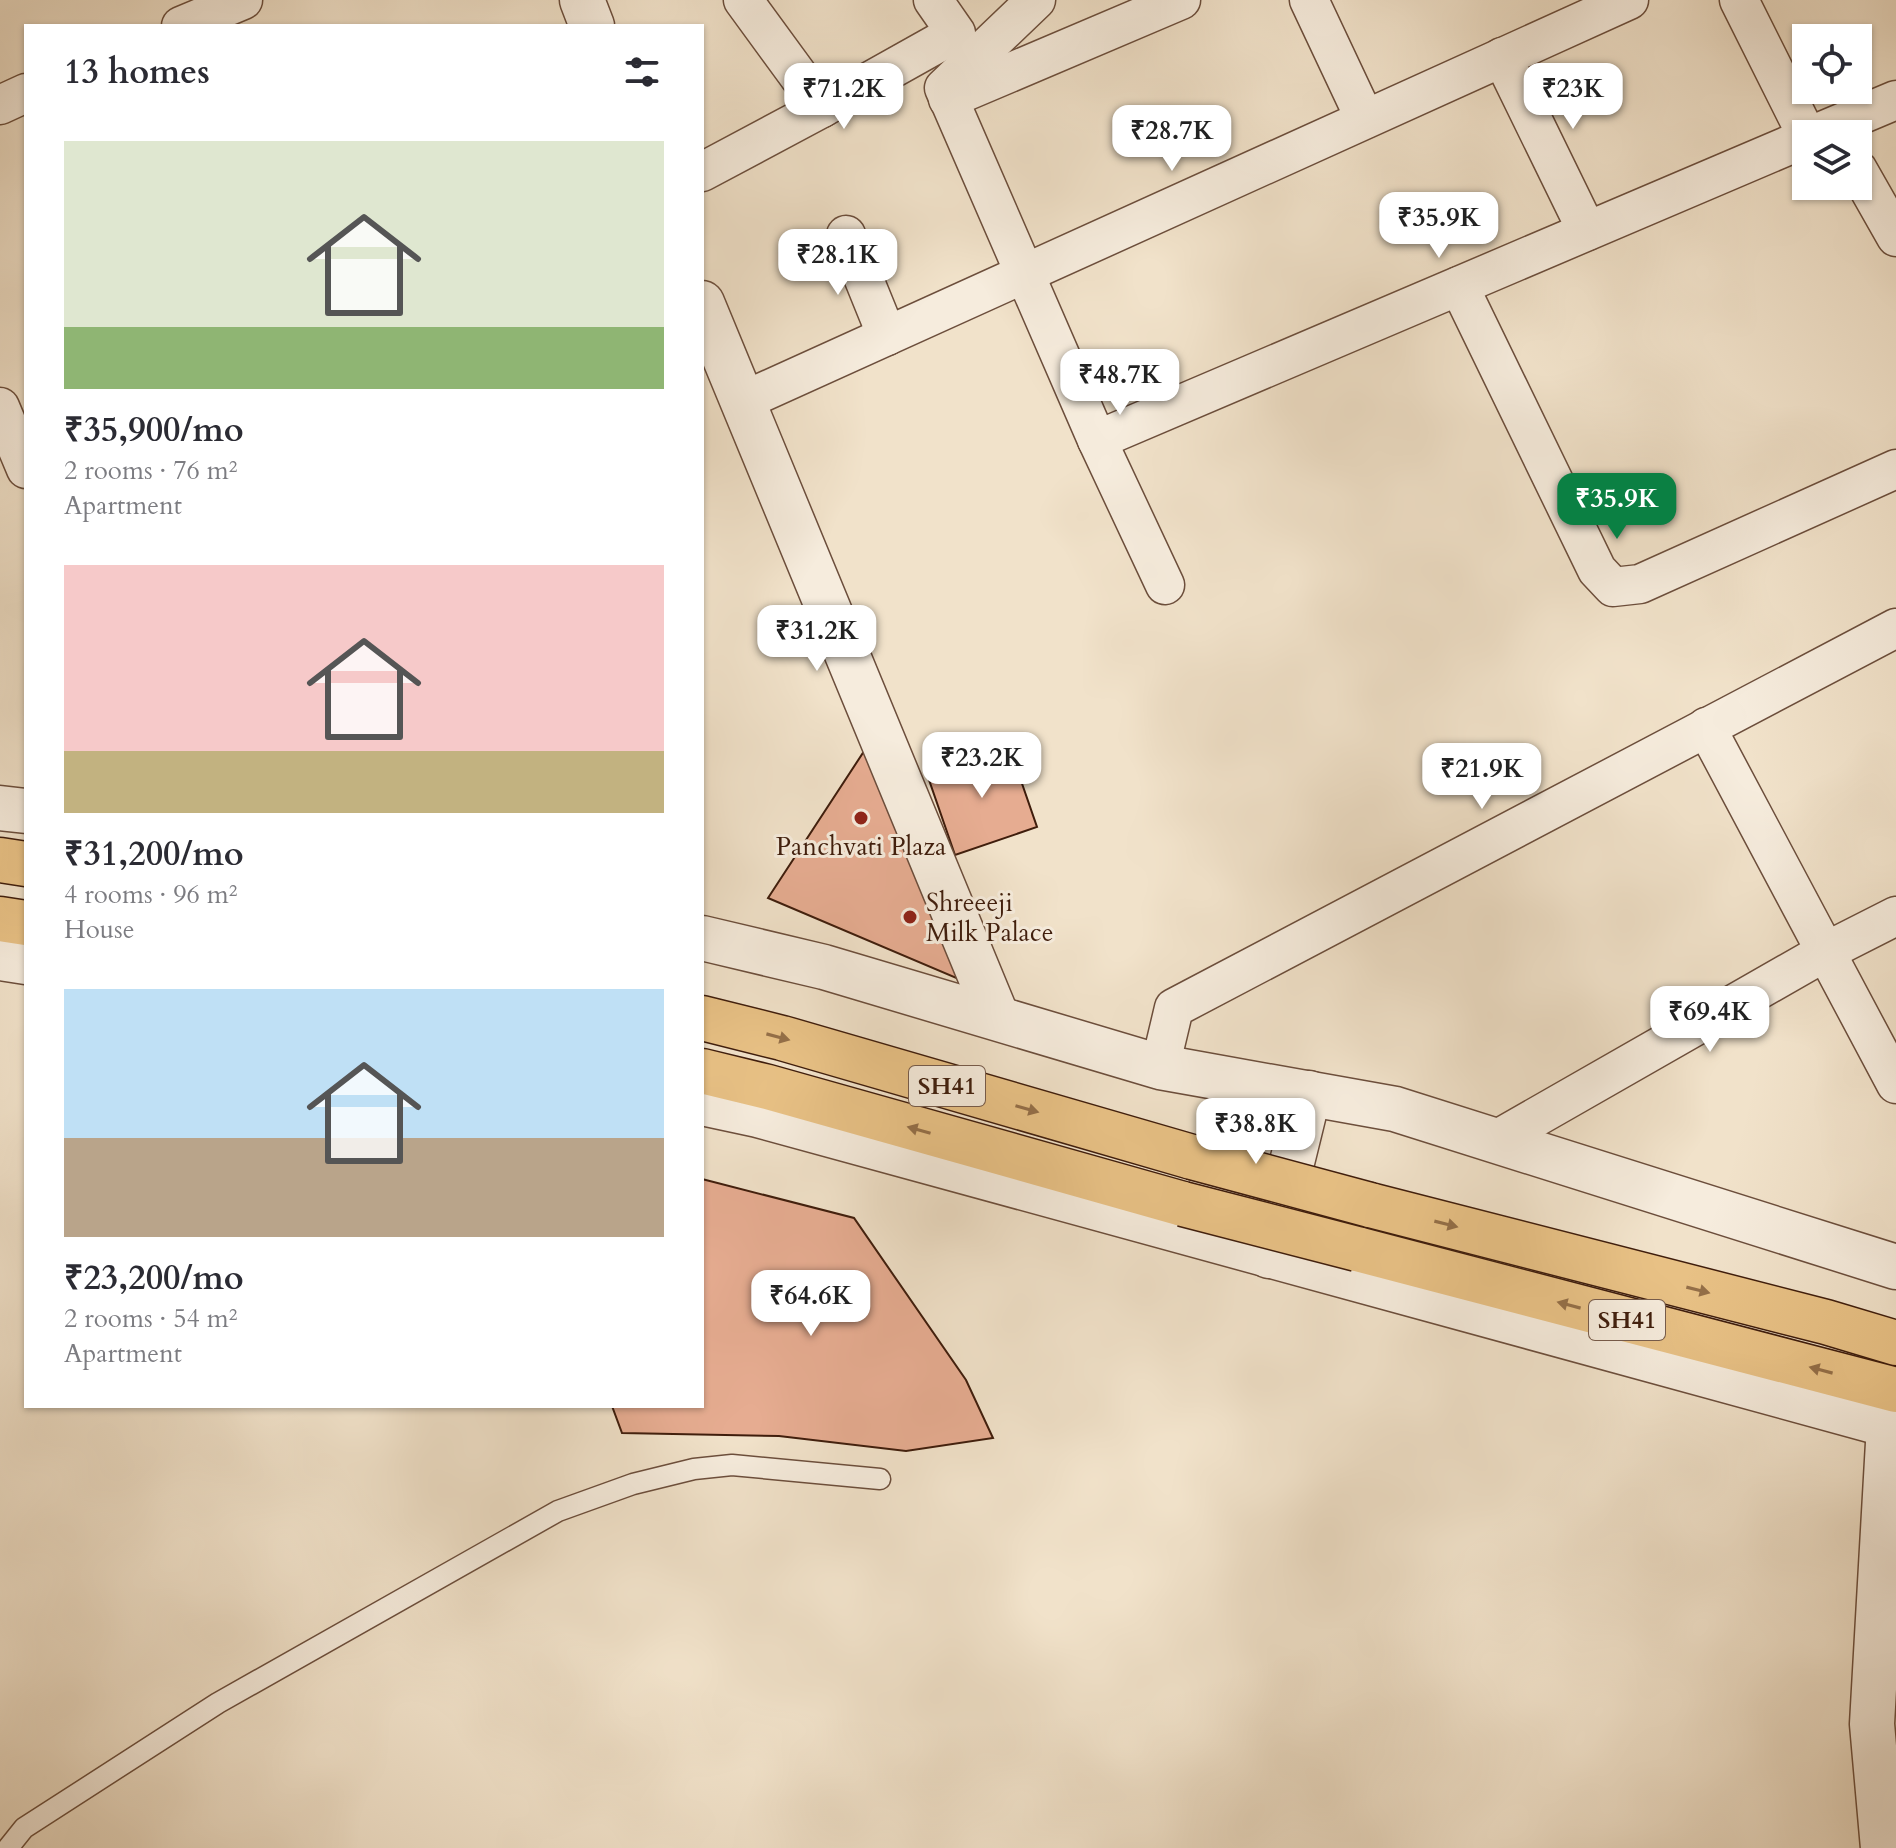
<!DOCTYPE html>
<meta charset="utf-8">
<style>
:root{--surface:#fff;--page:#f7f7f7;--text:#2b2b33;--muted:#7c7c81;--accent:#0b8043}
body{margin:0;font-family:Cardo,serif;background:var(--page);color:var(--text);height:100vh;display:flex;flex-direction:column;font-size:30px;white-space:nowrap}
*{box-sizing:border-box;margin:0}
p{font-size:26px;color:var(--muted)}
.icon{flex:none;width:44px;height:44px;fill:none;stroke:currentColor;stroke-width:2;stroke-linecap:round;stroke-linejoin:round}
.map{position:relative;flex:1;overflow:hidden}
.drawer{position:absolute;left:24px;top:24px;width:680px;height:1384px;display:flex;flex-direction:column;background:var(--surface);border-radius:0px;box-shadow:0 2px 6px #0004}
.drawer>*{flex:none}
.tools{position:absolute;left:1792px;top:24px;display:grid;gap:16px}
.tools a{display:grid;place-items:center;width:80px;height:80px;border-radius:0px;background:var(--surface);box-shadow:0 2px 6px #0004;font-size:40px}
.price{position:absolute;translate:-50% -68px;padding:0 18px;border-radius:16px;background:#fff;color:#222;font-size:26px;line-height:52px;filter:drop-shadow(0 2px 4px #0008)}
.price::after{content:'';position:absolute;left:50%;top:48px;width:24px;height:18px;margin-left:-12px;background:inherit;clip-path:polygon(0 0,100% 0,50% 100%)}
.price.selected{background:var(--accent);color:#fff}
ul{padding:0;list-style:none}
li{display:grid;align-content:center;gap:16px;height:424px;padding:0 40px}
li span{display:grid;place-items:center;height:248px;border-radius:0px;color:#555}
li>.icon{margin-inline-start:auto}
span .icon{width:144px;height:144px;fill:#fffc;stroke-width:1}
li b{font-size:34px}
h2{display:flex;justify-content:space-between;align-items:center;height:96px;padding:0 40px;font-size:34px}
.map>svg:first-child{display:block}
.building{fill:#e6ac91;stroke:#3f1d0c;stroke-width:2}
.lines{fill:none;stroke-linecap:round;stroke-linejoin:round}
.service-casing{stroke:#6c4e3c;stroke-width:23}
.minor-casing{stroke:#6c4e3c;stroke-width:41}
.tertiary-casing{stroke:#6c4e3c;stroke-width:47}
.primary-casing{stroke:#3f1d0c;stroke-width:47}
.service{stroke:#f6ecdd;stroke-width:20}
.minor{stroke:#f6ecdd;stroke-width:38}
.tertiary{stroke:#f6ecdd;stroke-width:44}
.primary{stroke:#e8c185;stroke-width:44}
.primary-bridge-casing{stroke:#3f1d0c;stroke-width:47;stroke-linecap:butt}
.primary-bridge{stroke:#e8c185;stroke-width:44}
.oneway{fill:#946f48}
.poi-dot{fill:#8f2418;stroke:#f6ecdd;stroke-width:3}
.labels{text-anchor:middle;stroke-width:6;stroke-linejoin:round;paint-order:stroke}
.shield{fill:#f6ecdd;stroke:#765b4b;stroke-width:2}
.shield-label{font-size:24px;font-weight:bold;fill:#3f1d0c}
.poi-label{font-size:26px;fill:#3f1d0c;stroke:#f6ecdd}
</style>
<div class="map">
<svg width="1896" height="1848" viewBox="0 0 1896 1848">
<rect width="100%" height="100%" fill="#f1e2ca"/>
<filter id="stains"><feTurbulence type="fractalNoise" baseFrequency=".0025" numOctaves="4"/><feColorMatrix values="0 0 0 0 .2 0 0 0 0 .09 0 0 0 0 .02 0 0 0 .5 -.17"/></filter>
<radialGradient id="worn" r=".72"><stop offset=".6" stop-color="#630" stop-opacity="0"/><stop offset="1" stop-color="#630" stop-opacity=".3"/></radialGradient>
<!-- building -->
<g class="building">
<path d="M872,739l89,241 -193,-82z"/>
<path d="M1009,746l28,81 -82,28 -28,-81z"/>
<path d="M702,1179l152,39 112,162 27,58 -87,13 -127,-15 -157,-3 -10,-27h90z"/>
</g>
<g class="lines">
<!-- service casing -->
<g class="service-casing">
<path id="service" d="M8,1848l16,-20 194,-125 340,-192 75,-27 61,-15 38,-4 148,14"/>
</g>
<!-- minor casing -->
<g class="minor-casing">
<g id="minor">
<path d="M743,0l79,108"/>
<path d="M1036,0l-92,88 153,352 68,145"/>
<path d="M1309,0l56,119"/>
<path d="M1739,0l67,134"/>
<path d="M181,26l62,-26"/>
<path d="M1502,57l85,174"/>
<path d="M948,99l233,-99"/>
<path d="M0,105l26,-12"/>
<path d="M1815,134l81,-34"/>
<path d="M1858,170l38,67"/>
<path d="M702,172l120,-64 134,-75 -23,-33"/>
<path d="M846,235l41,101"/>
<path d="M1459,286l138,284 16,17 27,-3 256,-115"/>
<path d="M741,402l888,-402"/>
<path d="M0,407l26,62"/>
<path d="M1097,440l709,-302"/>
<path d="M1706,727l190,357"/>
<path d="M1160,1067l14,-59 722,-380"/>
<path d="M1496,1140l329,-188 71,-36"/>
</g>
</g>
<!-- tertiary casing -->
<g class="tertiary-casing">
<g id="tertiary">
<path d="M582,0l10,26"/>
<path d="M702,303l295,714"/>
<path d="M0,808l26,3"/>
<path d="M702,938l122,29 336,100 235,42 501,158"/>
<path d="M0,958l26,4"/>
<path d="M702,1103l56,12 1138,312"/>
<path d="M1269,1256l40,-163"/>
<path d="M1883,1848l-11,-124 17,-299"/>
</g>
</g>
<!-- primary casing -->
<g class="primary-casing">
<g id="primary">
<path d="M0,860l26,4"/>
<path d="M0,919l26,4"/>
<path d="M702,1018l80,20 410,119"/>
<path d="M702,1071l66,16 415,117"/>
<path d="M1370,1205l456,117 70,21"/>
<path d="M1357,1249l539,141"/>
</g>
</g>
<!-- service -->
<use href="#service" class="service"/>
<!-- minor -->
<use href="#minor" class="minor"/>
<!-- tertiary -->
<use href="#tertiary" class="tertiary"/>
<!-- primary -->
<use href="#primary" class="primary"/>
<!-- primary-bridge casing -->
<g class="primary-bridge-casing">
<g id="primary-bridge">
<path d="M1192,1157l178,48"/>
<path d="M1183,1204l174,45"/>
</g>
</g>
<!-- primary-bridge -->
<use href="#primary-bridge" class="primary-bridge"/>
</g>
<!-- one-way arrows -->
<defs><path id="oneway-solid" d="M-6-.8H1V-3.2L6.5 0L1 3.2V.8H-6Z" transform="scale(2)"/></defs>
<g class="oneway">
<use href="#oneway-solid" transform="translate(778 1037) rotate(15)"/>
<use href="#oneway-solid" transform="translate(1027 1109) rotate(16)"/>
<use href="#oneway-solid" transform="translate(919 1130) rotate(-164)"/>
<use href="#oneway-solid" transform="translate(1446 1224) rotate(14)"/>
<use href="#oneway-solid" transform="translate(1698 1290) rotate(14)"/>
<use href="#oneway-solid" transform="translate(1569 1305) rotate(-165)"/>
<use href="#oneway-solid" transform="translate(1821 1370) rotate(-165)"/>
</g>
<!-- markers -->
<g class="poi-dot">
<circle cx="861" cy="818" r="8"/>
<circle cx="910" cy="917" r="8"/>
</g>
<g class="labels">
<!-- shield labels -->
<g class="shield">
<rect x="909" y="1066" width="76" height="40" rx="6"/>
<rect x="1589" y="1300" width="76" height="40" rx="6"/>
</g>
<g class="shield-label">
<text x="947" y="1094">SH41</text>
<text x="1627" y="1328">SH41</text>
</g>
<!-- poi labels -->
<g class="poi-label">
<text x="861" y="855">Panchvati Plaza</text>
<text x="926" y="911" text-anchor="start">Shreeeji<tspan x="926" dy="30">Milk Palace</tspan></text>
</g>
</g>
<rect width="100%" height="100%" filter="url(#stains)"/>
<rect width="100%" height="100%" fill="url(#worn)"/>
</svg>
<div class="tools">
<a><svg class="icon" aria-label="locate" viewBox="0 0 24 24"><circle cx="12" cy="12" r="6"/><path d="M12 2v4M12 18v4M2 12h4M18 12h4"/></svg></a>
<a><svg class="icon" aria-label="layers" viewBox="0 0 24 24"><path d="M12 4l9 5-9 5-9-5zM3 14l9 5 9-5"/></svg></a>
</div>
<b class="price" style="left:844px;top:131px">₹71.2K</b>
<b class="price" style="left:1573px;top:131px">₹23K</b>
<b class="price" style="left:1172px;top:173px">₹28.7K</b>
<b class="price" style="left:1439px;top:260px">₹35.9K</b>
<b class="price" style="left:838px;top:297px">₹28.1K</b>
<b class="price" style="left:1120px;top:417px">₹48.7K</b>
<b class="price selected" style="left:1617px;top:541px">₹35.9K</b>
<b class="price" style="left:817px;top:673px">₹31.2K</b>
<b class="price" style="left:982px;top:800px">₹23.2K</b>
<b class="price" style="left:1482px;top:811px">₹21.9K</b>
<b class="price" style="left:1710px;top:1054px">₹69.4K</b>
<b class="price" style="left:1256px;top:1166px">₹38.8K</b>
<b class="price" style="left:811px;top:1338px">₹64.6K</b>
<section class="drawer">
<h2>13 homes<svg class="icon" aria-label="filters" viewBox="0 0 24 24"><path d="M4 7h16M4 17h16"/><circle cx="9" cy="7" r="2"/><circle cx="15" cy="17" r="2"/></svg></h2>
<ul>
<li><span style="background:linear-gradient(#dfe7d0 75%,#8fb573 0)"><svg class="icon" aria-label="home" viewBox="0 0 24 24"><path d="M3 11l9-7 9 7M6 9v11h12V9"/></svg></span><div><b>₹35,900/mo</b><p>2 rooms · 76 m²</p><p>Apartment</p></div></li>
<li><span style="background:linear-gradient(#f6c9c9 75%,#c2b280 0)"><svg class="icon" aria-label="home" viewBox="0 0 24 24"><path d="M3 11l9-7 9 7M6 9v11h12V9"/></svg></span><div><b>₹31,200/mo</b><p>4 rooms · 96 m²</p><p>House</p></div></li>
<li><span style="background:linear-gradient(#bfe0f5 60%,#b9a48a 0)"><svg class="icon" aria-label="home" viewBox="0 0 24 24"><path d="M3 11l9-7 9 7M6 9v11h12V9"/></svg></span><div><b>₹23,200/mo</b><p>2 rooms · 54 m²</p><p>Apartment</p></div></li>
</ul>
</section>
</div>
